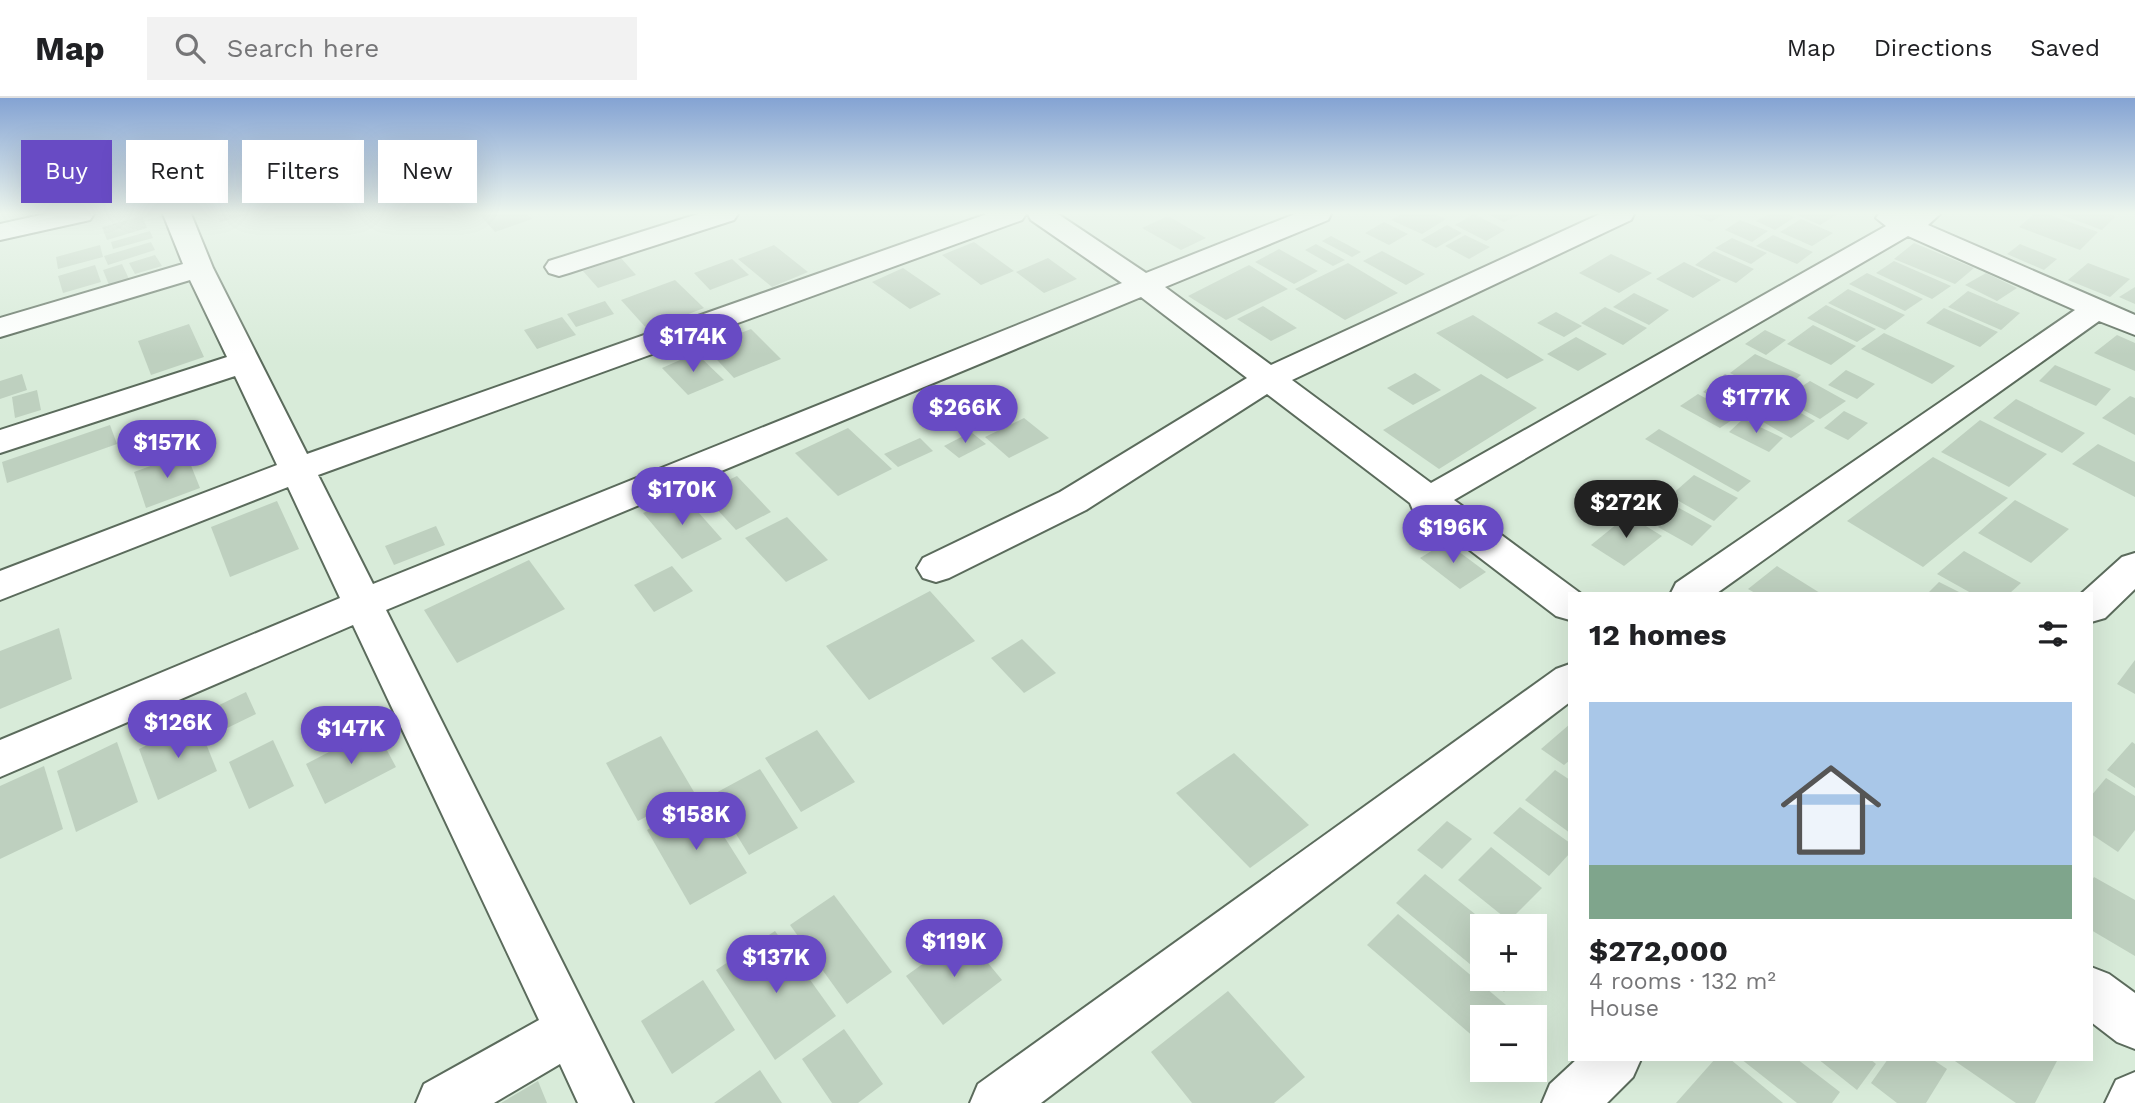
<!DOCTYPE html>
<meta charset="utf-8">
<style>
:root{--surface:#fff;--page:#f2f2f2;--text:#202124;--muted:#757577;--line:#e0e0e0;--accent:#684bc4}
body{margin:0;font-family:"Work Sans",sans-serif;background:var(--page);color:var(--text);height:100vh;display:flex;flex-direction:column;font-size:26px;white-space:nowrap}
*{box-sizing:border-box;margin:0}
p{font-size:23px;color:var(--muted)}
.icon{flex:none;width:38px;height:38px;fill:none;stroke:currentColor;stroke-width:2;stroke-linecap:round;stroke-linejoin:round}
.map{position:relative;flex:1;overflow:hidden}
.panel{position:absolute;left:1568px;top:494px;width:525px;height:469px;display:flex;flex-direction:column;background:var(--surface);border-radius:0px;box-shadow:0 7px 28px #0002}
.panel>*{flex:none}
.banner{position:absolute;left:21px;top:42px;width:665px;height:63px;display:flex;gap:14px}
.tools{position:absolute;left:1470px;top:816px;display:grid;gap:14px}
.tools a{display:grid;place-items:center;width:77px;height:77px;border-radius:0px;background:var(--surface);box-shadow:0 7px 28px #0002;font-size:35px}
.price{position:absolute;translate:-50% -60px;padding:0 16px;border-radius:24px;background:var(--accent);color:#fff;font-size:23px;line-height:46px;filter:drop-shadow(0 2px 4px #0008)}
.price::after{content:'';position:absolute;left:50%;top:42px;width:21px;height:16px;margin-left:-10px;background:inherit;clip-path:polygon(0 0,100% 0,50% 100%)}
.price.current{background:#222;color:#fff}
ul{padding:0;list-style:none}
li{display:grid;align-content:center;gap:14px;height:371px;padding:0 21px}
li+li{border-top:2px solid var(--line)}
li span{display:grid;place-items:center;height:217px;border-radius:0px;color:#555}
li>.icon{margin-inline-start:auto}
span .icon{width:126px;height:126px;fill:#fffc;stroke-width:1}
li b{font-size:30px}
h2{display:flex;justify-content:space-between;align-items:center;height:84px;padding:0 21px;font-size:30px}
.tag{padding:0 24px;border-radius:0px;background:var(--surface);box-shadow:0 7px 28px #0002;font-size:24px;line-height:63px}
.tag.current{background:var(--accent);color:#fff}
header{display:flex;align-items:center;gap:42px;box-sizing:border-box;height:98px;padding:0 35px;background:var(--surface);border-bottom:2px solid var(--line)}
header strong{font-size:33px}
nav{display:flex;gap:38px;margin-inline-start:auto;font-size:24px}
.search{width:490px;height:63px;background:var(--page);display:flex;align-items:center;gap:18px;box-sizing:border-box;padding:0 24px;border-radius:0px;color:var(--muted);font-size:26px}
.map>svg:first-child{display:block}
.building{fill:#bed0bf}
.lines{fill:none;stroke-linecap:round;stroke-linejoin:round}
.minor-casing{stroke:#5b6b5c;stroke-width:4}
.minor{fill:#fff;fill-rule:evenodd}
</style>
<header>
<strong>Map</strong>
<div class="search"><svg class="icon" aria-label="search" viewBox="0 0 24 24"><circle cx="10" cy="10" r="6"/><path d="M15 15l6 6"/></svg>Search here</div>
<nav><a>Map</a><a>Directions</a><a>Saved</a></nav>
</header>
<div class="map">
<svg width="2135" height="1005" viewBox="0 0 2135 1005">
<rect width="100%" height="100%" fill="#d8ebd9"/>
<!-- building -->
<g class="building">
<path d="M217,116h33l-30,8z"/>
<path d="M479,116h48l5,5 -37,13z"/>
<path d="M1402,116h31l13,5 -24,15 -31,-14z"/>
<path d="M1474,116l31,16 -19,11 -31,-16z"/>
<path d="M1487,116h34l-17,8z"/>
<path d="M1692,116h32l-13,8z"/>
<path d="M1769,116h18l8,3 -20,13 -19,-9z"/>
<path d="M1795,116h43l-18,11z"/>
<path d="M2034,116h13l51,18 -18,18 -61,-23z"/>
<path d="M2059,116h49l8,2 -14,14z"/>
<path d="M142,118l5,12 -40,12 -5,-13z"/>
<path d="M1168,118l38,22 -25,12 -39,-22z"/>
<path d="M1801,121l32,14 -21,13 -32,-14z"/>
<path d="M1740,122l28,11 -16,11 -27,-12z"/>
<path d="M1384,124l24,12 -19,11 -24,-12z"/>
<path d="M1447,127l15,8 -26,15 -15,-8z"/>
<path d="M150,133l3,7 -40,11 -2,-7z"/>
<path d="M1465,137l25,12 -21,12 -24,-13z"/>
<path d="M1773,137l40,17 -16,12 -41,-18z"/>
<path d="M1331,138l30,16 -9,5 -30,-16z"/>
<path d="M1732,140l35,15 -16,11 -36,-16z"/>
<path d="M151,144l4,8 -47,15 -4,-9z"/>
<path d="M974,144l40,29 -33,14 -39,-30z"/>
<path d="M1914,145l60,25 -19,16 -61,-25z"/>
<path d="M1316,146l29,16 -12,6 -28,-16z"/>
<path d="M2020,146l37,15 -13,11 -37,-16z"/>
<path d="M100,147l3,12 -45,12 -2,-12z"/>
<path d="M774,147l34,27 -36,15 -34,-28z"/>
<path d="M1279,151l39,22 -24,13 -39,-22z"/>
<path d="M1382,153l43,23 -19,11 -43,-24z"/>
<path d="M1714,153l40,18 -18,14 -41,-18z"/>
<path d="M1611,156l41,19 -33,20 -40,-20z"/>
<path d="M155,157l7,11 -27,8 -6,-11z"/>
<path d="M621,160l15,17 -38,13 -15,-17z"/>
<path d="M1048,160l29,21 -33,14 -28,-21z"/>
<path d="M732,161l17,16 -39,15 -16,-17z"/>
<path d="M1894,163l57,25 -19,13 -56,-26z"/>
<path d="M1684,164l37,18 -28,18 -37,-19z"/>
<path d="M1348,165l50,30 -53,27 -50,-31z"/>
<path d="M2088,165l42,16 -20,18 -42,-17z"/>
<path d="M122,166l7,15 -20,6 -6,-15z"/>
<path d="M95,167l6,17 -38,11 -5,-17z"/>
<path d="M1249,167l39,24 -62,31 -38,-24z"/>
<path d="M903,170l38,26 -31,15 -38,-27z"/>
<path d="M1867,175l56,26 -18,12 -56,-27z"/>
<path d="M1986,175l31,15 -20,13 -32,-16z"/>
<path d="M675,182l29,28 -56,22 -27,-30z"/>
<path d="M2135,189v17l-16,-7z"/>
<path d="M1848,191l57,26 -20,15 -57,-27z"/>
<path d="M1968,193l52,22 -19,17 -53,-23z"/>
<path d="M1634,195l35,17 -20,15 -36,-18z"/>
<path d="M605,203l9,13 -38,13 -9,-13z"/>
<path d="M1826,207l50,24 -19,13 -50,-24z"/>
<path d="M1263,208l34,22 -26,13 -34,-22z"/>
<path d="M1605,209l42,21 -24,17 -42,-22z"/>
<path d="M1944,210l54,24 -18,15 -54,-24z"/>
<path d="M1556,214l26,14 -18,11 -27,-14z"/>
<path d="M1473,217l71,45 -37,19 -71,-46z"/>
<path d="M562,219l14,18 -39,14 -13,-19z"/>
<path d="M189,226l15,33 -53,18 -13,-34z"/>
<path d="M1813,227l43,21 -25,19 -44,-21z"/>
<path d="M751,231l30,30 -47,19 -29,-31z"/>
<path d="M1765,232l21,10 -20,15 -21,-11z"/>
<path d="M1884,235l71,33 -23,18 -71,-35z"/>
<path d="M2117,237l18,8v28l-41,-18z"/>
<path d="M1576,239l31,17 -29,17 -31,-17z"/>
<path d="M696,255l28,27 -36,15 -26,-27z"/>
<path d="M1755,256l46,21 -25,21 -46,-23z"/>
<path d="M2055,267l56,24 -15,17 -57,-25z"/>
<path d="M1846,272l29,14 -18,15 -29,-14z"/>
<path d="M1415,275l26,17 -28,15 -26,-17z"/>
<path d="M22,276l5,16 -27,9v-18z"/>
<path d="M1481,276l56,34 -98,61 -56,-39z"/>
<path d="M1725,276l44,22 -21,18 -45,-22z"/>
<path d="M1810,283l36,20 -26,18 -37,-20z"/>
<path d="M37,292l4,20 -26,8 -3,-21z"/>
<path d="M1698,296l40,22 -18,12 -40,-22z"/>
<path d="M2130,298l5,2v37l-33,-17z"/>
<path d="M2016,301l69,34 -23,20 -69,-35z"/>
<path d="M1783,305l32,18 -24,17 -33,-19z"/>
<path d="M1844,313l24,12 -20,17 -24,-12z"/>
<path d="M1024,320l25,20 -40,20 -24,-21z"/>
<path d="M1743,321l40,19 -14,14 -40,-20z"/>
<path d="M1980,322l67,34 -38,33 -68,-35z"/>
<path d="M110,327l7,19 -110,39 -5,-21z"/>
<path d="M848,330l44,41 -54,27 -43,-43z"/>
<path d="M1659,331l92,52 -13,11 -93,-53z"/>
<path d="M971,334l15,12 -27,14 -15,-12z"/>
<path d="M920,340l13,13 -35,16 -14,-13z"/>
<path d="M2098,346l37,18v35l-63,-33z"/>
<path d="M186,355l14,35 -54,20 -12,-36z"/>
<path d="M1933,359l75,41 -85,69 -76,-46z"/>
<path d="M1694,377l44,23 -24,23 -44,-25z"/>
<path d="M737,378l34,36 -35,18 -34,-37z"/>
<path d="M1647,390l27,16 -22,18 -28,-16z"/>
<path d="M683,397l39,44 -40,20 -39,-46z"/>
<path d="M2015,402l54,29 -38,34 -53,-30z"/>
<path d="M277,403l22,48 -69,28 -19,-50z"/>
<path d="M1679,410l33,18 -20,20 -34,-19z"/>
<path d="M1628,417l34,21 -38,30 -33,-21z"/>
<path d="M787,419l41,43 -42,22 -41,-44z"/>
<path d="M436,428l9,19 -51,20 -9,-19z"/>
<path d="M1446,444l40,30 -26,17 -40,-31z"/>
<path d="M1964,453l57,32 -11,10h-39l-34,-19z"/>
<path d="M529,462l36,49 -108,54 -33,-53z"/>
<path d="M672,468l21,25 -39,21 -20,-27z"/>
<path d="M1777,468l43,27h-65l-7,-4z"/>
<path d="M1939,484l22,11h-33z"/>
<path d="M930,493l45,50 -106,59 -43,-54z"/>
<path d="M59,530l13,51 -72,30v-58z"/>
<path d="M1022,541l34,34 -32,20 -33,-35z"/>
<path d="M2135,562v34l-18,-10z"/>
<path d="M246,594l10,22 -35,17 -10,-22z"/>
<path d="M197,623l20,50 -59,29 -19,-51z"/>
<path d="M1570,626v36l-6,5 -23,-16z"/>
<path d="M375,630l21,39 -71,37 -19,-40z"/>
<path d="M817,632l38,52 -54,30 -36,-54z"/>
<path d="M661,638l33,56 -56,29 -32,-58z"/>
<path d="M273,642l21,46 -45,23 -20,-47z"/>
<path d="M117,644l21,60 -62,30 -19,-61z"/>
<path d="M2132,644l3,2v44l-28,-18z"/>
<path d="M1234,655l75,72 -59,43 -74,-75z"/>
<path d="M44,668l19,63 -63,30v-73z"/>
<path d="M760,671l38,59 -49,27 -37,-60z"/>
<path d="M1555,672l15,10v53l-45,-33z"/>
<path d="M2106,680l29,18v34l-17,22 -27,-18v-38z"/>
<path d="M701,702l46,73 -57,32 -43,-75z"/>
<path d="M1520,709l50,36v10l-21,23 -56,-43z"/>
<path d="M1447,723l25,18 -30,30 -25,-19z"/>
<path d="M1491,749l51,41 -33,33 -51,-41z"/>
<path d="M1425,776l65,52h-8v48l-86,-71z"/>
<path d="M2094,779l41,23v56l-44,-26v-48z"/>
<path d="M834,797l58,77 -45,32 -57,-79z"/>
<path d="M1398,816l114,96 -5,7h-25v27l-115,-99z"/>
<path d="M775,833l61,85 -61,44 -59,-90z"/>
<path d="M964,836l38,46 -59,45 -37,-49z"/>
<path d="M1487,880h30l-13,14z"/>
<path d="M703,882l32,50 -63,44 -31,-53z"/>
<path d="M1228,893l77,86 -31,26h-82l-41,-51z"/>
<path d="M844,931l39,55 -25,19h-26l-30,-44z"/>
<path d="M1715,961h15l53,44h-107z"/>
<path d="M1741,961h56l43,33 -8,11h-35z"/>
<path d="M1818,961h52l6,5 -19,26z"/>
<path d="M1888,961h44l15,10 -21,34h-29l-26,-20z"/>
<path d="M1952,961h106l-23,44h-19z"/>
<path d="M760,972l22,33h-68z"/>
<path d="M538,983l9,22h-46z"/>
</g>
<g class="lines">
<!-- minor casing -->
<g class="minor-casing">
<g id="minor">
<path d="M45,116h49l-4,6 -90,20v-16z"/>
<path d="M163,116h28l22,54 94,186 680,-240h39l-4,6 -704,255 55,109 749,-301 -91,-63 -3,-6h30l88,59 149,-59h36l-3,6 -163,67 106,78 329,-151h34l-3,6 -339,160 139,103 455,-257 -10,-8 3,-4h61l-12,11 207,90v20l-36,-14 -382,272h-46l5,-10 399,-273 -167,-74 -454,264 126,93h-10v27l-14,-4 -136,-104 -7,-2 -3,-7 -143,-109 -181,116 -137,68 -13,4 -13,-4 -6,-10 6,-10 137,-66 187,-114 -106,-81 -755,313 247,493h-55l-18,-39 -66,39h-78l8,-19 115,-64 -186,-395 -353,152v-37l340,-142 -52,-111 -288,113v-29l277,-106 -42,-89 -235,77v-23l227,-73 -37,-77 -190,57v-19l183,-54z"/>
<path d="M698,116h40l-4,6 -165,53 -10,3 -10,-3 -4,-6 4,-6z"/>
<path d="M2135,455v36l-30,29 -14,4v-29h-9l40,-36z"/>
<path d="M1570,566v38l-529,401h-71l8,-19 578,-415z"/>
<path d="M2091,869l18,7 26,19v56l-18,-7 -26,-20z"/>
<path d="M1577,961h64l-8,18 -26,26h-65l8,-19z"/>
<path d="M2135,974v31h-30l11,-23z"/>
</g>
</g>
<!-- minor -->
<use href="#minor" class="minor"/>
</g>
<!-- sky -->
<linearGradient id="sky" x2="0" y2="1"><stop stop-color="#84a3d3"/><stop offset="0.45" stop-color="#edf6ee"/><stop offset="1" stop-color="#edf6ee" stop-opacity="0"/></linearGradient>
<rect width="2135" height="256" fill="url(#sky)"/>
</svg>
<div class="tools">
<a>+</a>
<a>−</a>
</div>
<b class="price" style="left:693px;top:276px">$174K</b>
<b class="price" style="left:1756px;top:337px">$177K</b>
<b class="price" style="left:965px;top:347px">$266K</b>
<b class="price" style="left:167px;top:382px">$157K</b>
<b class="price" style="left:682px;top:429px">$170K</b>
<b class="price current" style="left:1626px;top:442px">$272K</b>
<b class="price" style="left:1453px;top:467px">$196K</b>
<b class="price" style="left:178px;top:662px">$126K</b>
<b class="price" style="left:351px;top:668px">$147K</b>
<b class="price" style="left:696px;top:754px">$158K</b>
<b class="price" style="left:954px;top:881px">$119K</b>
<b class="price" style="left:776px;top:897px">$137K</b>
<div class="banner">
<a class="tag current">Buy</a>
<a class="tag">Rent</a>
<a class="tag">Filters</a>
<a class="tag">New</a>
</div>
<section class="panel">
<h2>12 homes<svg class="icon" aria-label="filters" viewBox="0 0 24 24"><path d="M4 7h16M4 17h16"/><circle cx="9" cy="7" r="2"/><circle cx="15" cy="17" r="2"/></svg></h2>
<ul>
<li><span style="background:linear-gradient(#a9c7e8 75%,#7fa58c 0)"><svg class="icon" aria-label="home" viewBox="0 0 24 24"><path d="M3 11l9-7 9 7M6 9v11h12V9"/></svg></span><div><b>$272,000</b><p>4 rooms · 132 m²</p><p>House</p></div></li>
</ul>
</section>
</div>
